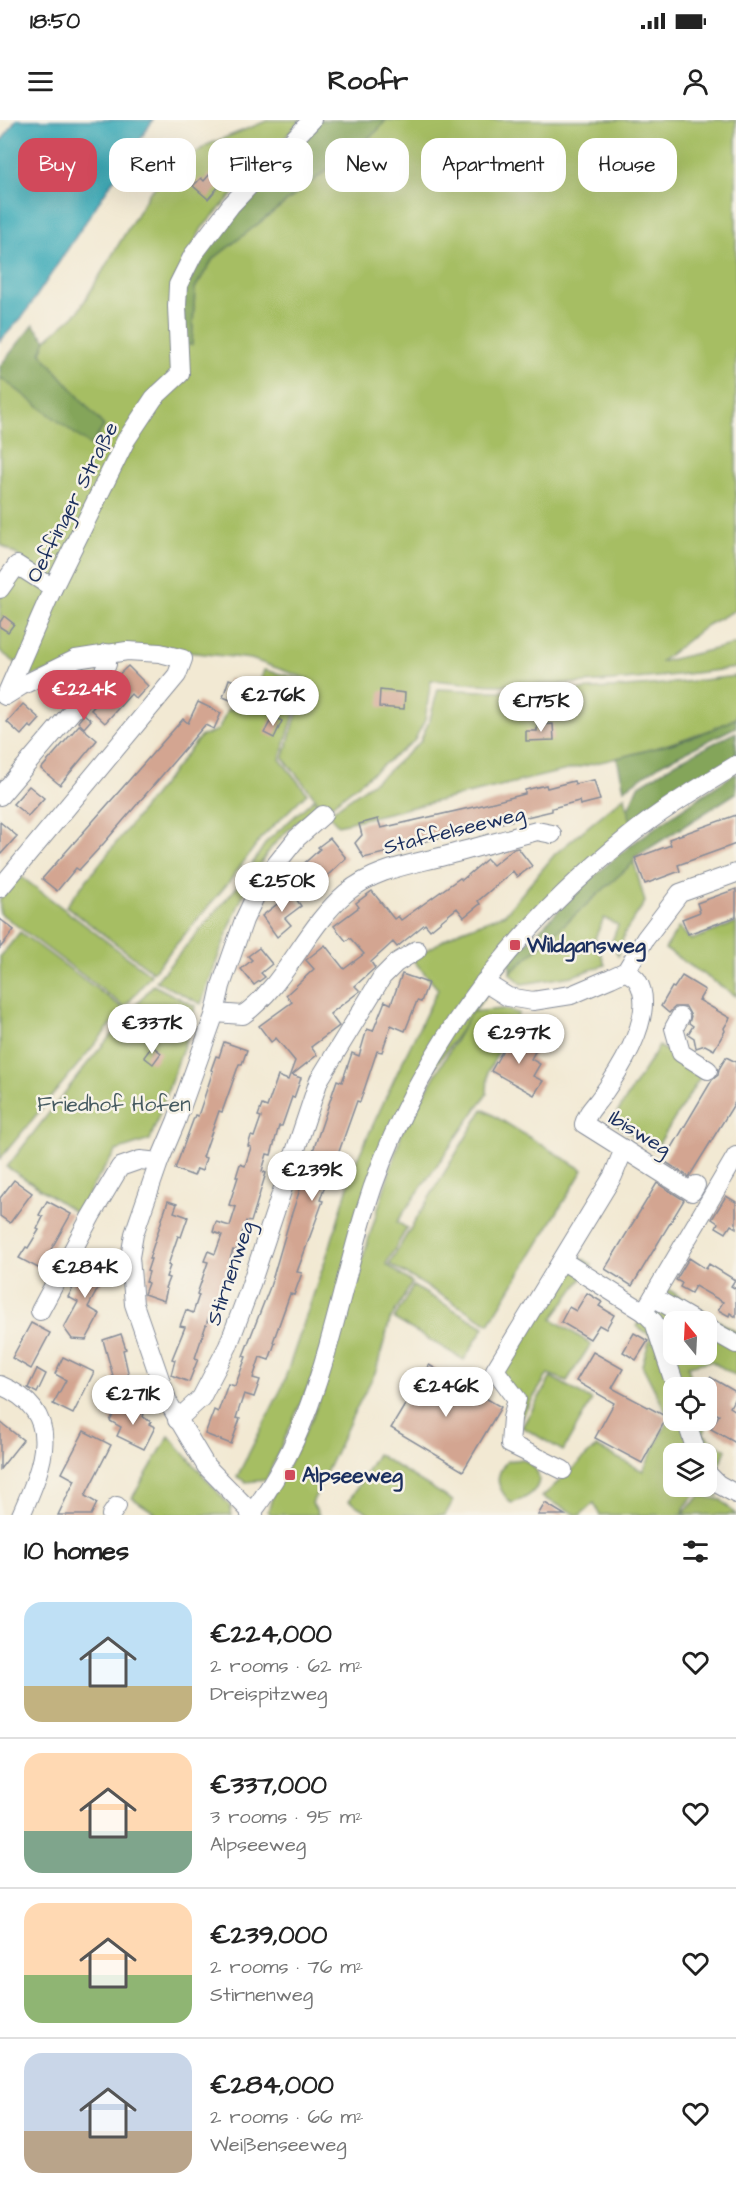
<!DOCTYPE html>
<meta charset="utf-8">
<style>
:root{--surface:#fff;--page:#f2f2f2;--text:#222;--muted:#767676;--line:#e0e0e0;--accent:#d1495b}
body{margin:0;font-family:"Architects Daughter",sans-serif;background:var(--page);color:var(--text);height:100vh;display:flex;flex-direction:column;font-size:22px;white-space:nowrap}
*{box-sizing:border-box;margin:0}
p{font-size:20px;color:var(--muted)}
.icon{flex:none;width:33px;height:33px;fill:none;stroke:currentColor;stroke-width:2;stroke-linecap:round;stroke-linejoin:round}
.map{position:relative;height:1395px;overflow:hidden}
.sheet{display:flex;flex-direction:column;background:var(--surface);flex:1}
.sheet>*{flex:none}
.guide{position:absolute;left:18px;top:18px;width:700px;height:54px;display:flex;gap:12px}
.needle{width:39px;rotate:342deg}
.fabs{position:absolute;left:663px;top:1191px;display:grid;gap:12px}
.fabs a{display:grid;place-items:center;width:54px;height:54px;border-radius:12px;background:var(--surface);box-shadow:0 6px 24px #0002;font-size:30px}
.price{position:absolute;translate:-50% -51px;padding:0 14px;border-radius:21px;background:#fff;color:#222;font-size:20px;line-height:39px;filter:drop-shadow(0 2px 3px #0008)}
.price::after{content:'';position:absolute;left:50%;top:36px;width:18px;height:14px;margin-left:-9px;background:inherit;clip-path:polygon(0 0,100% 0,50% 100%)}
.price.current{background:var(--accent);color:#fff}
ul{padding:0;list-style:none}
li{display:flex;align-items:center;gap:18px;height:150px;padding:0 24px}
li+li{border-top:2px solid var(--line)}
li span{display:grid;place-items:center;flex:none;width:168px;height:120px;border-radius:18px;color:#555}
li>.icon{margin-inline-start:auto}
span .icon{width:72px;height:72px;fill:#fffc;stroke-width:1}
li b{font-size:26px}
h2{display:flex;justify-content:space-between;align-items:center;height:72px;padding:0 24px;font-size:26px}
.tag{padding:0 21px;border-radius:18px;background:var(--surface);box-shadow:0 6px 24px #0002;font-size:21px;line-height:54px}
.tag.current{background:var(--accent);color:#fff}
.status{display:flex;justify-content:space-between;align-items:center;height:42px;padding:0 30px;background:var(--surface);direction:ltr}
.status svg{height:16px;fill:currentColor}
header{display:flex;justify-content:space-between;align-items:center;height:78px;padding:0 24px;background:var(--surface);font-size:27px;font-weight:700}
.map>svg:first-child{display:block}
.green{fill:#a6be64;stroke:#607661;stroke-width:1.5;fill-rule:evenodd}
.forest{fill:#84a55a;stroke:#506a5c;stroke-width:1.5}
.water{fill:#3baab8;stroke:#2b6c8b;stroke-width:1.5}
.building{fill:#d3a591}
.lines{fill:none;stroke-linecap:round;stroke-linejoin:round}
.minor-casing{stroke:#868c98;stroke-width:20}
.minor{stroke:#fff;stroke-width:18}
.poi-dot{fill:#d1495b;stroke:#f7f3e8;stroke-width:2}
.labels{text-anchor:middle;stroke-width:5;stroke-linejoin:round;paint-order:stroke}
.street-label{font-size:21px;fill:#1b2f5e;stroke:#f7f3e8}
.poi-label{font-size:21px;font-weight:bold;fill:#1b2f5e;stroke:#f7f3e8;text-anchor:start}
.park-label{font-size:21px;fill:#455a60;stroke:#f7f3e8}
</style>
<div class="status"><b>18:50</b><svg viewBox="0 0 49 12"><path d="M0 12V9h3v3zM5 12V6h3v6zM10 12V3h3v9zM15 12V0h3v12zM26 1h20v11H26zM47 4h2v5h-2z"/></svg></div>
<header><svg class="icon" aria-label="menu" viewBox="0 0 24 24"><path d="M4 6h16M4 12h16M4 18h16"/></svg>Roofr<svg class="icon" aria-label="person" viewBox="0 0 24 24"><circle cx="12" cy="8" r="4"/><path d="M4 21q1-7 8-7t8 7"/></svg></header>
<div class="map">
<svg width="736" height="1395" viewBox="0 0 736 1395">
<rect width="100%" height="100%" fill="#f7f3e8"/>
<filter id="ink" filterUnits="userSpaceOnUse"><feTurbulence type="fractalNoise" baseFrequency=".0167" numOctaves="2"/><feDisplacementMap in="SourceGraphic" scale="12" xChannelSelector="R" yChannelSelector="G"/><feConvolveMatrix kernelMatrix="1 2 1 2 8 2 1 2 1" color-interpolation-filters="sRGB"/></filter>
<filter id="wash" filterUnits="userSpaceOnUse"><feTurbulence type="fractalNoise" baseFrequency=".008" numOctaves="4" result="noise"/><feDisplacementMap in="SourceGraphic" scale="24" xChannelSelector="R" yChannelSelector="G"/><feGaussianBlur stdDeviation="1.35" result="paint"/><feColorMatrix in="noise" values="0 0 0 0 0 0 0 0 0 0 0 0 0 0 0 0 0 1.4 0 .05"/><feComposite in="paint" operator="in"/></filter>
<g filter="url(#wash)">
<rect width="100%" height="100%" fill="#f2e9d3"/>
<!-- green -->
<g class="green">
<path d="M269,0h32l-99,108 -29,56 19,60 3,-56 18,-29 164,-128 9,-11h350v490l-29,15 -47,37 76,-18v24c-78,10 -157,18 -235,17 -23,0 -47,-3 -70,-5l-6,40 -11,21 -89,69 -42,-52 25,-79 -57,-20 -100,-11 -119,27 -32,-24v-54l23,-38 -23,-15v-167l91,68 12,-19 -63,-74 6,-12 32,-28 72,-120 25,-24 32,-23z"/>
<path d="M264,550l41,10 -25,79 27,34 -46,45 -32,44 -76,90 -87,-66 134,-169 18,-7 10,-21 23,1z"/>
<path d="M736,556v42l-15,8 -58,20 -46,12 -279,67 -10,-11 57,-40 35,-32 10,-23 8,-30c102,6 197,0 298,-13z"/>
<path d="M625,676l6,32 -72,63 -170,241 -71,233 -52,115 -20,2 -9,-5 45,-90 49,-144 23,-77 44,-95 40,-82 -26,-30 45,-27 48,-18 50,-60z"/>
<path d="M314,679l4,5c-15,14 -35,28 -47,44 -34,46 -50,104 -70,156l-45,-23 80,-93 31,-47z"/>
<path d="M634,742l11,40 -20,30 -7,24 -6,-15 6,-16 -14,-7 -9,20 10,27 -33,11 -50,8 -12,-11z"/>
<path d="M19,755l132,100 -26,32 -125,-94v-14z"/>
<path d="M736,803v73l-71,-47 14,-22 12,13z"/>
<path d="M20,812l104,77 -124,150v-202z"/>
<path d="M153,865l42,21 -3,17 -42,117 -34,11 -22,33 -16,30 -71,-47 80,-103z"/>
<path d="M502,889l17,4 -31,59 -1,22 -90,128 10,6 -21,36 26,19 -22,37 -14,51 -22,42 -42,90 7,12h-47l-4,-4 5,-16 41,-81 88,-282 70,-120z"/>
<path d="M659,926l44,27 -48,77 -43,-29z"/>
<path d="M483,989l100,61 -94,154 -100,-60z"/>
<path d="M572,1131l20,14 -40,54 39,25 -24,37 -19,-7 -32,52 -16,-56z"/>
<path d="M413,1166l71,41 -20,33 -70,-41z"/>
<path d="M666,1168l70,44v44l-25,-15 -23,5 5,21 -19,1v32h32l1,-4 1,1 -5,17 23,16 -15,32 7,14 -23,-2 -11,14 -1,7h-83l-6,-12 -14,12h-3l-35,-18 54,-50 47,24 26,-53 -27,-53 9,-29 -15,-10zM674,1202h32v32h-32zM674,1334h32v32h-32z"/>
<path d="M551,1257l41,23 -29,51 -41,-24z"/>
<path d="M169,1316l61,70 2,9h-74l-26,-17z"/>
<path d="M377,1334l76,47 -8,14h-73l-23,-14z"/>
<path d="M522,1339c30,15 16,38 -11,44 -14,-15 -18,-26 -4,-42z"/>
<path d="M700,1376l21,4 15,15h-51v-4z"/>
</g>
<!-- forest -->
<g class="forest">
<path d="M317,0h69l-9,11 -164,128 -18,29 -3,57 -8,-1 -1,-63 15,-29z"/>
<path d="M33,205l13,15 -5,13 63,73 -13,20 -91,-69v-11z"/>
<path d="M736,598v9l-73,36 -39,26 -7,-31c40,-10 82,-20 119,-40z"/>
<path d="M736,612v26l-105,68 -3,-17 10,-23 39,-24z"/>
<path d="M736,653v20l-102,65v4l-124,111v-14c39,-38 77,-80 120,-113 34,-26 70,-49 106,-73z"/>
</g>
<!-- water -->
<path class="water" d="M16,0h137l-129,195 -24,26v-198z"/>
<g id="blocks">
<!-- building -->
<g class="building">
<path d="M210,54l11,10 -13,15 -15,-13 8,-8 3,3z"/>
<path d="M4,496l10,8 -6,8 -8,-5v-5z"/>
<path d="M128,546l20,20 -12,13 -5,-5 -26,29 -14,-13 17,-19 -2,-2 6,-8z"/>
<path d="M75,552l9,8 -16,19 -3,-2 -8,9 -13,-11 10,-13 6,-3 5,4z"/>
<path d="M229,559l26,10 -7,18 -25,-10z"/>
<path d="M380,570l25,3 -1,16 -25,-2z"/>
<path d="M198,582l23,11 -7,16 -9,-4 -101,118 -25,27 -3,-2 -19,23 -15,-12 141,-160 5,4z"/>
<path d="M23,584l17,15 -8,9 -3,-2 -8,9 -14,-13z"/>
<path d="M84,594l7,6 -7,8 -6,-6z"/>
<path d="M273,596l9,5 -8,17 -10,-5z"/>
<path d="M553,604l1,16 -28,1v-10h11v-6z"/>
<path d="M79,605l18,15 -37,45 -19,-16z"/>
<path d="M594,660l6,20 -20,5 -1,-4 -27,7v3l-139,33 1,4 -17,4 -1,-2 -32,8 -9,-15 7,-8 -3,-11 19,-5 3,9 97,-22 47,-12v-4l21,-5 1,3 27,-7 1,3z"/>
<path d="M29,666l15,12 -16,18 -15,-12z"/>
<path d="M736,695v29l-58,21 2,6 -35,13 -10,-26 36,-13 -2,-6z"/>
<path d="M0,702l17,14 -17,19z"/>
<path d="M330,718l16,20 -21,20 1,2 -11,9 -17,-20 22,-20 -2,-2z"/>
<path d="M518,728l14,18 -15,11 -4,-6 -35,30 2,3 -16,13 -7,-9 -27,22 -5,-6 -28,23 -4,-5 -22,20 4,6 -20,18 5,5 -30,23 9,12 -28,21 6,8 -25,20 9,3 -7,20 -2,-1 -10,29h-3l-8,29 -4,-1 -5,17 4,2 -15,49 -5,-1 -10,30 -3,-1 -18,58 -3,-1 -17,51 3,1 -9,23 -18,-7 4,-15 -3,-1 13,-32 -5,-1 6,-16 7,3 6,-18 -2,-1 11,-32 -4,-1 4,-10 7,3 7,-19 -9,-3 3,-10 14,4 6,-19 -7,-2 9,-28h-2l4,-13 5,2 6,-19 -3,-1 3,-10 3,1 7,-20 -3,-1 4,-11 5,2 11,-31 10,4 7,-19 -19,-23 -5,4 -12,-16 33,-24 -6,-7 28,-26 -8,-9 19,-15 19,24 20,-15 -14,-16 -4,3 -12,-15 25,-19 -3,-4 16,-12 22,28 4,-3 3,4 59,-42 2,2 25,-21 6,6 20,-16z"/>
<path d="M736,769v28l-48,17 -6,-15 18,-7 -3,-9z"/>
<path d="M290,770l11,16 -16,12 6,7 -14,12 -15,-21 19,-15 -2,-3z"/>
<path d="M0,799l14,11 -14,18z"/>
<path d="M259,828l13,16 -11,9 4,4 -11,8 -13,-16 11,-9 -4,-4z"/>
<path d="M402,854l26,9 -7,19 -4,-1 -12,30 -14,-6 -9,27 -5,-1 -17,51 -3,-1 -21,59 -2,-1 -14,41 3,1 -26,71 5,1 -8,22 -4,-1 -17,48 2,1 -6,17 -9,-3 -7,21 7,2 -6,17 -10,-3 -8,24 4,1 -9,25 -26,-10 9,-24 4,2 10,-28 7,2 11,-29 -3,-1 27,-69 20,-68 47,-139 5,2 10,-29 7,3 8,-27 6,2 12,-30 6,3z"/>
<path d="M682,856l23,14 -6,10 31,18 -6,10 1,3 -11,19 -9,-5 -9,3 -2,-10 -6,-4 5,-8 -4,-3 2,-7 -5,-9h-11l-6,6 -8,-7 11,-19 2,1z"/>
<path d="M512,914l25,14 -6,11 9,5 -7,12 10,5 -9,14 -43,-24z"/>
<path d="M224,922l23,8 -5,14h-3l-17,48 -3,-1 -16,46 3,1 -4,13 -5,-2 -3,7 -19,-7 20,-54 3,1 15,-45 -2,-1 5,-14 3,1z"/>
<path d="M152,926l9,7 -8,11 -9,-7z"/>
<path d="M726,937l10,5v39l-47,76 -25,-16 48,-81 6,-5 1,-6z"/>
<path d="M14,1060l18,13 -22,30 -10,-7v-18z"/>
<path d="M657,1063l27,17 -52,86 -27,-17z"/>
<path d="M726,1076l10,6v26l-5,-3 -5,8 -10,-6 2,-4 -6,-4z"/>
<path d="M47,1081l24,13 -31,55 -21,-11 7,-11 2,1 11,-18 -2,-1 6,-12 -4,-2z"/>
<path d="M168,1081l9,3 -3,8 14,5 -7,20 -3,-1 -10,29 2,1 -4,11 3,1 -4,10 2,1 -3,12 -20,-7 4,-11 -2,-1 3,-10 -2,-1 4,-12h-2z"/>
<path d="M87,1136l22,12 -21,39 12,7 -14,26 -14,-1 -8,-11 14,-26 -10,-5 6,-11 -2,-1z"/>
<path d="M689,1138l17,11 3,-5 26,16 -4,6 5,3v28l-6,-4 -1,3 -11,-6 5,-8 -28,-16 -4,7 -11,-6 2,-4 -6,-3z"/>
<path d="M587,1173l15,9 -3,4 15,9 -8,14 -7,-4 -9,14 -29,-17 8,-15 7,4z"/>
<path d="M31,1203l19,10 -19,36 -19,-11z"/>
<path d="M634,1213l14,8 -12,19 -13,-8z"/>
<path d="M121,1214l5,15 -3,1 9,40 -19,5 -4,-15 6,3 -12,-43z"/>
<path d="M593,1232l30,17 -11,19 55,29 -25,46 -47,-25 19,-35 -38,-22z"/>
<path d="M63,1237l31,15 -21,42 -20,-10 13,-24 -11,-6z"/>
<path d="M429,1245l72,42 -38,64 -72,-43z"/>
<path d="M37,1249l9,5 -9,19 -9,-5z"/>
<path d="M710,1257l26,15v4l-6,11 6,4v32l-25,-14 8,-14 -13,-7v-20h-3z"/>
<path d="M120,1282l24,12 -1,3 8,5 -2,2 6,3 -11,22 -27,-13 4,-9 -11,-6z"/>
<path d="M0,1302l23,18 -23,29z"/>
<path d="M84,1311l27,14 -26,51 12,7 -6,12h-33l17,-35 -13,-7z"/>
<path d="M545,1383l20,12h-27z"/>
</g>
</g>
</g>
<g filter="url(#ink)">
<use href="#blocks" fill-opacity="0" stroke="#868c98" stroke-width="1.5"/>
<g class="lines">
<!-- minor casing -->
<g class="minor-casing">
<g id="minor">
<path d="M0,469l17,-24 36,23"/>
<path d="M6,575l47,-107 73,-148 28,-42 26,-24 -3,-68 1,-21 15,-30 38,-50 81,-85"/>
<path d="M0,676l102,-120 5,-12 -1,-11"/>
<path d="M0,768l177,-213 6,-16 -23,-6 -33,-2 -51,8 -55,27 -16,10"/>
<path d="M626,851c3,3 9,6 11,9 21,32 -17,90 -36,117 -7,10 -14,15 -17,27l108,68 4,-7"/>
<path d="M484,862l24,15 25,4 38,-6 40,-17 15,-7 19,-32 35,-46 56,-20"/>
<path d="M215,893l28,2c44,-32 62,-87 103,-122 29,-24 63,-28 98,-37 31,-8 62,-17 93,-25l15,3"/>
<path d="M680,897l-6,11 7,25 27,17"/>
<path d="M563,1141l81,51 10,10 22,66"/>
<path d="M653,1177l43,25"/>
<path d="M40,1191l51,-95 29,-49 20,-7 19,2"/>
<path d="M644,1192l92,-156"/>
<path d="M706,1207l30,17"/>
<path d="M0,1265c66,28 43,80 21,130"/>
<path d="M177,1300l24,-22 27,-52 20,-53 71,-213 63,-103 14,-14 21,-13"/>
<path d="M686,1300l11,34"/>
<path d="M563,1350l-53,-26 2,-26 5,-19 -22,-29 118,-194 11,-27"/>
<path d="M706,1352l12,12 18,10"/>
<path d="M111,1395l6,-9"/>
<path d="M250,1395c68,-86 83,-198 114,-301 46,-152 141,-278 264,-377 33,-27 72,-50 108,-72"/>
<path d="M254,1395l-48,-49 -38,-64 -34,-98 -4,-47 4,-23 25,-72 17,-40 39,-109 6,-27 23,-66 18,-38 35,-44 26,-23"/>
</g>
</g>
<!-- minor -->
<use href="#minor" class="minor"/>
</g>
</g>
<!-- markers -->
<g class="poi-dot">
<rect x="509" y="819" width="12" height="12" rx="3"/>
<rect x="284" y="1349" width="12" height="12" rx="3"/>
</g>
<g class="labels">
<!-- street labels -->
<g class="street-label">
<text transform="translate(72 382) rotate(-63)" y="7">Oeffinger Straße</text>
<text transform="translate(454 710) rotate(-14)" y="7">Staffelseeweg</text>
<text transform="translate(640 1013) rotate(31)" y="7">Ibisweg</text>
<text transform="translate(230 1153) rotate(-71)" y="7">Stirnenweg</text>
</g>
<!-- poi labels -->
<g class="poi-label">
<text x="527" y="832">Wildgansweg</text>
<text x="302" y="1362">Alpseeweg</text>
</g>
<!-- park labels -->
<g class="park-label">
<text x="114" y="991">Friedhof Hofen</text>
</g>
</g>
</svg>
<div class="fabs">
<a><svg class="needle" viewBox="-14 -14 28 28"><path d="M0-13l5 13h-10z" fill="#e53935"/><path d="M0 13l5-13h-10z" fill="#767676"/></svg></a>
<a><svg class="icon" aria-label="locate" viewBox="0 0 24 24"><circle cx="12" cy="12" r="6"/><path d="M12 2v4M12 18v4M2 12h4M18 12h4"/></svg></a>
<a><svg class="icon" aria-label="layers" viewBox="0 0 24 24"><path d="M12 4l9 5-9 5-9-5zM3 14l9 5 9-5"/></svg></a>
</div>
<b class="price current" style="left:84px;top:601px">€224K</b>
<b class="price" style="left:273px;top:607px">€276K</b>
<b class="price" style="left:541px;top:613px">€175K</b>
<b class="price" style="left:282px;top:793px">€250K</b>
<b class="price" style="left:152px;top:935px">€337K</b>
<b class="price" style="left:519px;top:945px">€297K</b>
<b class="price" style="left:312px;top:1082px">€239K</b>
<b class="price" style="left:85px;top:1179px">€284K</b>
<b class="price" style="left:446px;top:1298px">€246K</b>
<b class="price" style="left:133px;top:1306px">€271K</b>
<div class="guide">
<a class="tag current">Buy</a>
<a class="tag">Rent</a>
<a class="tag">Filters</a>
<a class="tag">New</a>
<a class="tag">Apartment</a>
<a class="tag">House</a>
</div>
</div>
<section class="sheet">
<h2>10 homes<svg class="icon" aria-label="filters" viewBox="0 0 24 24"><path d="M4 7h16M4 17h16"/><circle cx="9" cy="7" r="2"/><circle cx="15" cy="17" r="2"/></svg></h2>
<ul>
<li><span style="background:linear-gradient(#bfe0f5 70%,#c2b280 0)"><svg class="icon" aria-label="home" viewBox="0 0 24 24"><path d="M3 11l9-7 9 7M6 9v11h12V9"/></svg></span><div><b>€224,000</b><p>2 rooms · 62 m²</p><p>Dreispitzweg</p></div><svg class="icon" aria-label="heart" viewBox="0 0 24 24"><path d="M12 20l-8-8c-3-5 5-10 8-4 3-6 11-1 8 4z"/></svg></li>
<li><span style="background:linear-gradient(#ffd9b3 65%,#7fa58c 0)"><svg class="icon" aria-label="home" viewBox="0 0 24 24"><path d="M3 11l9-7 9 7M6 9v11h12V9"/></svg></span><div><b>€337,000</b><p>3 rooms · 95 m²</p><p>Alpseeweg</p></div><svg class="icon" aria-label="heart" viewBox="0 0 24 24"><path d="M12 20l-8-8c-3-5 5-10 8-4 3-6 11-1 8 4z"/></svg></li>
<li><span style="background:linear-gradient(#ffd9b3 60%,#8fb573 0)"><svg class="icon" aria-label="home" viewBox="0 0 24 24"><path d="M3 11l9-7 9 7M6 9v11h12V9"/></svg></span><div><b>€239,000</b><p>2 rooms · 76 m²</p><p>Stirnenweg</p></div><svg class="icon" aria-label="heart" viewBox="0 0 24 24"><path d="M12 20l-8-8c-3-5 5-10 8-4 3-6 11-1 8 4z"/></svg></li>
<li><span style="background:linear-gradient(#c9d6e8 65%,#b9a48a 0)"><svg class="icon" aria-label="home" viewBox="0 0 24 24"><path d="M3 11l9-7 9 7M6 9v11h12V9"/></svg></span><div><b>€284,000</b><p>2 rooms · 66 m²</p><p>Weißenseeweg</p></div><svg class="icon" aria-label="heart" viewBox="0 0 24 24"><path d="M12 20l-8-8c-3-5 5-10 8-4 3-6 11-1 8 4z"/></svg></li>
</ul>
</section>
